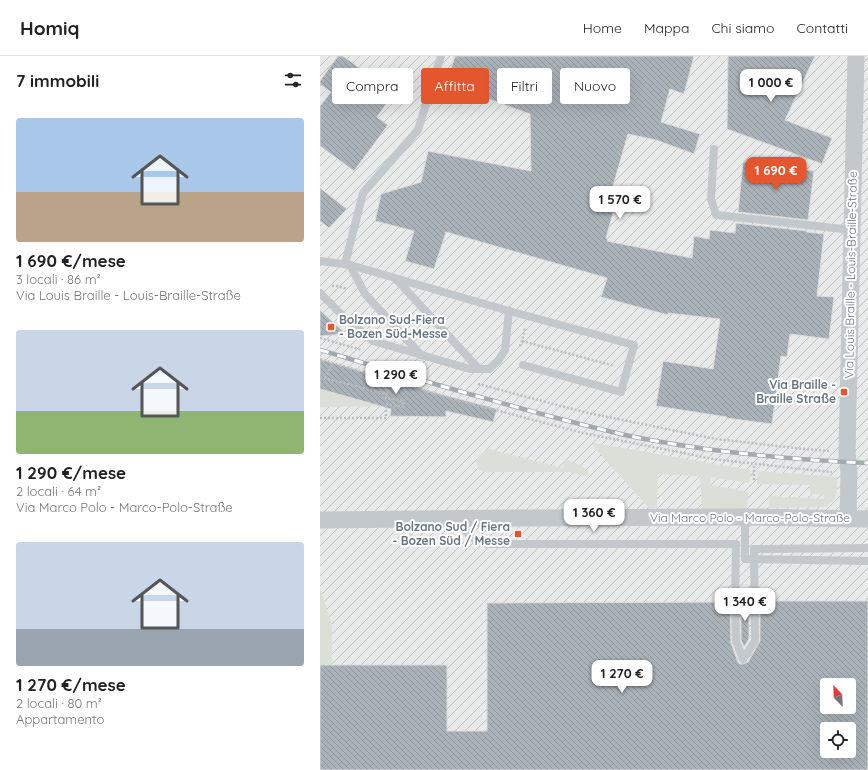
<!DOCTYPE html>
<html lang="it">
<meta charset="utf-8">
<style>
:root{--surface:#fff;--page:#f6f6f6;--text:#202124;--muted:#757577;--line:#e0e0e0;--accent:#e4572e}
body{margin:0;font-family:Quicksand,sans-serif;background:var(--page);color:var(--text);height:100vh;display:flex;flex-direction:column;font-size:15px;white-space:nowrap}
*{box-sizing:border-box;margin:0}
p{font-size:13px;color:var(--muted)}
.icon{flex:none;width:22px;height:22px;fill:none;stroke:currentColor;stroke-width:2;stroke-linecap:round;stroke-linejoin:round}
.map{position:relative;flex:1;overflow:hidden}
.sheet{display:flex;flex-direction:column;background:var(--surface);width:320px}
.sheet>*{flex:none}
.top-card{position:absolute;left:12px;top:12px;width:380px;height:36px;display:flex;gap:8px}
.needle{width:26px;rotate:337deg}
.fabs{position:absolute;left:500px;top:622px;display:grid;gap:8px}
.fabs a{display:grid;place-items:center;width:36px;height:36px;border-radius:4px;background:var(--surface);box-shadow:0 4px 16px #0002;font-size:20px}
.price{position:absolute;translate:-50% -34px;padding:0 9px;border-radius:8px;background:#fff;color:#222;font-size:13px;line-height:26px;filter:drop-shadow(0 1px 2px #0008)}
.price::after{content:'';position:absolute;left:50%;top:24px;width:12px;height:9px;margin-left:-6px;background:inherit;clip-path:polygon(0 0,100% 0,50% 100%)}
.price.selected{background:var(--accent);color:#fff}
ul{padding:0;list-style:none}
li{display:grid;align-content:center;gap:8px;height:212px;padding:0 16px}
li span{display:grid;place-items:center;height:124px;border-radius:4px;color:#555}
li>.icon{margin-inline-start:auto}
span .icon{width:72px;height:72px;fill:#fffc;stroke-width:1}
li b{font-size:17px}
h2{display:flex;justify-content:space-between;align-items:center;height:48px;padding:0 16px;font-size:17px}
.tag{padding:0 14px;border-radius:4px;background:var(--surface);box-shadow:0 4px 16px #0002;font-size:14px;line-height:36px}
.tag.selected{background:var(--accent);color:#fff}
header{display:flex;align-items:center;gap:24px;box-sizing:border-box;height:56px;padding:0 20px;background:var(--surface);border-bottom:1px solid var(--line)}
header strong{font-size:19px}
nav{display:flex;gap:22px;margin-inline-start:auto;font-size:14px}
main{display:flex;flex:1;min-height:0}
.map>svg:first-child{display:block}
.industrial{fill:url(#industrial-furrows);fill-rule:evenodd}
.green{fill:#dadfd7}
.building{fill:url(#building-back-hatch);stroke:#dcdcda;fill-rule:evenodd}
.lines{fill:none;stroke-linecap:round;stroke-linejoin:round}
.path{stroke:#bbbfc2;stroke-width:2.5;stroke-dasharray:2 2;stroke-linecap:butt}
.service{stroke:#c3c8cc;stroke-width:8}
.minor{stroke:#c3c8cc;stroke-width:17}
.rail-casing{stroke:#a2aab0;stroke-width:4.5}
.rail{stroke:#fff;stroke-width:3;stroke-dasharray:9;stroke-linecap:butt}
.poi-dot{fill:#e4572e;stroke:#fff;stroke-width:1.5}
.labels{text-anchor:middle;stroke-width:4;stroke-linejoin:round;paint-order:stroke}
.street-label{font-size:12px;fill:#657683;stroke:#fff}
.poi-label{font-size:12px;font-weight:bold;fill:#657683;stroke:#fff;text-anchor:end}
</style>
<header>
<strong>Homiq</strong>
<nav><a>Home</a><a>Mappa</a><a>Chi siamo</a><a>Contatti</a></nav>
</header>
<main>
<section class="sheet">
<h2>7 immobili<svg class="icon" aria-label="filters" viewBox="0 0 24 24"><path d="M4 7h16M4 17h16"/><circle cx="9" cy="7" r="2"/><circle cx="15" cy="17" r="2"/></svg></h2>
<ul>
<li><span style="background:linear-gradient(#a9c7e8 60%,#b9a48a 0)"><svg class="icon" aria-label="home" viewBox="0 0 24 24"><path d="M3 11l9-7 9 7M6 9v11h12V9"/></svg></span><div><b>1 690 €/mese</b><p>3 locali · 86 m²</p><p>Via Louis Braille - Louis-Braille-Straße</p></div></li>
<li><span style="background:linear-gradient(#c9d6e8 65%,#8fb573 0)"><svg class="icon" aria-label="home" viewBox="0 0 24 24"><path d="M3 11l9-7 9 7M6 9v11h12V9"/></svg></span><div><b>1 290 €/mese</b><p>2 locali · 64 m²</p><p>Via Marco Polo - Marco-Polo-Straße</p></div></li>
<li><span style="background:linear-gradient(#c9d6e8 70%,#9aa5b1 0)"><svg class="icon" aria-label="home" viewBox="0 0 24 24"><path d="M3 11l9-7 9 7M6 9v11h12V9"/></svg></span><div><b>1 270 €/mese</b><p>2 locali · 80 m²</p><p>Appartamento</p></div></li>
</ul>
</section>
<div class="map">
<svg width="548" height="714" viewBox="0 0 548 714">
<defs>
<pattern id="industrial-furrows" width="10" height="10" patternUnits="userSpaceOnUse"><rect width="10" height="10" fill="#e8e9e9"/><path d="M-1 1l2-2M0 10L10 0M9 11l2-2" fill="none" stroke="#c0c1c2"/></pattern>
<pattern id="building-back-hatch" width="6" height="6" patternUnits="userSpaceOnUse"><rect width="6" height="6" fill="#aab3b9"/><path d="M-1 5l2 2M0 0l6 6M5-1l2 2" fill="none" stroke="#8e969c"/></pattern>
</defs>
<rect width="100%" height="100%" fill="#fafaf8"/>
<!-- industrial -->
<path class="industrial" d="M0,0h548v714h-548zM507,629h22v22h-22zM507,673h22v22h-22z"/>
<!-- green -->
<g class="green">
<path d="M0,333l63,17 -63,1z"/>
<path d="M274,387l156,27 -1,13 -38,-6 -1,8 38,7 -1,18 -45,-1 -2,-33 -42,-2 -1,33 -4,2 -4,-1 -56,-62z"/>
<path d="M169,393l74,19 2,-9 15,6 8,6v3l-3,2 -14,-4h-85l-7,-2 -3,-9c3,-7 6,-9 13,-12z"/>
<path d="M438,415l79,6c0,16 2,21 -12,30l-56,1 1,-12 54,3v-5h-14l-1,-9 -52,-1z"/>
<path d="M0,532l12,36v41h-12z"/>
</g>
<!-- building -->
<g class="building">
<path d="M18,0h5l51,37 -17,24 11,8 -34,46 -34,-25v-40l11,-14 -11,-8v-3z"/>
<path d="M135,0h239l-10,38 -14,-5 -9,33 39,12 -6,20 -38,-14 -28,-6 -15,52 7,2 -14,50h2l-1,3 85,17 2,-22 15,3 1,-9 25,3 1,-10 71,8v1l17,2 -7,62 17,1 -5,42 -39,-5 -3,23 -6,-1 -9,68 -46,-6 1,-1 -71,-11 7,-45 50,8 7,-50 -52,-6v2l-67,-18 6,-19 -161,-46 -12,37 -29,-8 9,-30 -39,-10 6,-27 40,-12 7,-31 103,20 -1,-57 -84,-30z"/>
<path d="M408,0h87l-30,64 47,18 -10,26 -95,-35z"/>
<path d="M423,106l71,9 -6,49 -70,-8z"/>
<path d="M0,132l27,21 -18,19 -9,-7z"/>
<path d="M0,254l26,24 -26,2z"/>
<path d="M0,303l112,33 65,17 -4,13 -47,-11v6l-56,-1 1,-7 -71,-20z"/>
<path d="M429,545v38l-5,8 -3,-7v-38z"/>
<path d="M440,545h108v169h-548v-105h127v66h40v-128l243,-1 1,41 7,19 2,2h3l5,-2 12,-21zM507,629h22v22h-22zM507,673h22v22h-22z"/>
</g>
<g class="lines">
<!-- path -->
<g class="path">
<path d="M12,230h5l10,3"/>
<path d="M0,282l42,12"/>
<path d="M202,285l93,25"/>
<path d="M200,290l2,-5 3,-13"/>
<path d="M0,303l130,39 133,35 130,26 89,10 30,3"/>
<path d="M0,321l66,17"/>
<path d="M5,322l7,-14"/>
<path d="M158,328l110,29 128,26 88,10 26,2"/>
<path d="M0,362h66v-14l17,3v-6l-17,-3 1,-18"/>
<path d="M434,424v-16"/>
</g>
<!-- service -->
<g class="service">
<path d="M394,93l-3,50 5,16 136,15"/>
<path d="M0,205l30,4 159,46 125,34 -13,47 -98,-27"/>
<path d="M25,208l18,-71 55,-63 23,-74"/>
<path d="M30,209l15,29 56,61"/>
<path d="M76,223l83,90"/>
<path d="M0,237l21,21 32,27 97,28h19l9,-8 7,-11 4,-39"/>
<path d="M425,461v42l123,2"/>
<path d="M134,464l20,19 13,5h249l-1,58 1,39 7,18"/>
<path d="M423,603l12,-18 -1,-92 114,-1"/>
</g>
<!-- minor -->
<g class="minor">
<path d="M528,463l1,-46 -2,-21 9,-396"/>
<path d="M0,464l198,-2 227,-1 123,2"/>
</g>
<!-- rail casing -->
<g class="rail-casing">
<path id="rail" d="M0,294c101,30 203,61 305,85 27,6 54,10 81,14 54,7 108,12 162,14"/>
</g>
<!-- rail -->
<use href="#rail" class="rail"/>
</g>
<!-- markers -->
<g class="poi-dot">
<rect x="7" y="267" width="8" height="8" rx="2"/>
<rect x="520" y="332" width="8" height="8" rx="2"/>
<rect x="194" y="474" width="8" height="8" rx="2"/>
</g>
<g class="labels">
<!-- street labels -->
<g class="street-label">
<text transform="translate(531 219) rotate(-89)" y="4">Via Louis Braille - Louis-Braille-Straße</text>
<text x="430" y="466">Via Marco Polo - Marco-Polo-Straße</text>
</g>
<!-- poi labels -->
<g class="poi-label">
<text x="19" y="268" text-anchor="start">Bolzano Sud-Fiera<tspan x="19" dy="14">- Bozen Süd-Messe</tspan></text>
<text x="516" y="333">Via Braille -<tspan x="516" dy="14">Braille Straße</tspan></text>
<text x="190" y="475">Bolzano Sud / Fiera<tspan x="190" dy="14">- Bozen Süd / Messe</tspan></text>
</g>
</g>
</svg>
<div class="fabs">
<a><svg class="needle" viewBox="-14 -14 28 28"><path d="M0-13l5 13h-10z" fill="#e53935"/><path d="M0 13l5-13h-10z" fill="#757577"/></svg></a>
<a><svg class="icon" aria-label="locate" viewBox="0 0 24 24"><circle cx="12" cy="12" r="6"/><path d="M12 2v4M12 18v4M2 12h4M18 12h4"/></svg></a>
</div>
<b class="price" style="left:451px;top:47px">1 000 €</b>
<b class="price selected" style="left:456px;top:135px">1 690 €</b>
<b class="price" style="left:300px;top:164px">1 570 €</b>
<b class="price" style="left:76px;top:339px">1 290 €</b>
<b class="price" style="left:274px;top:477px">1 360 €</b>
<b class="price" style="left:425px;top:566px">1 340 €</b>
<b class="price" style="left:302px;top:638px">1 270 €</b>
<div class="top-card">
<a class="tag">Compra</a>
<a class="tag selected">Affitta</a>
<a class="tag">Filtri</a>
<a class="tag">Nuovo</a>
</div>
</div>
</main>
